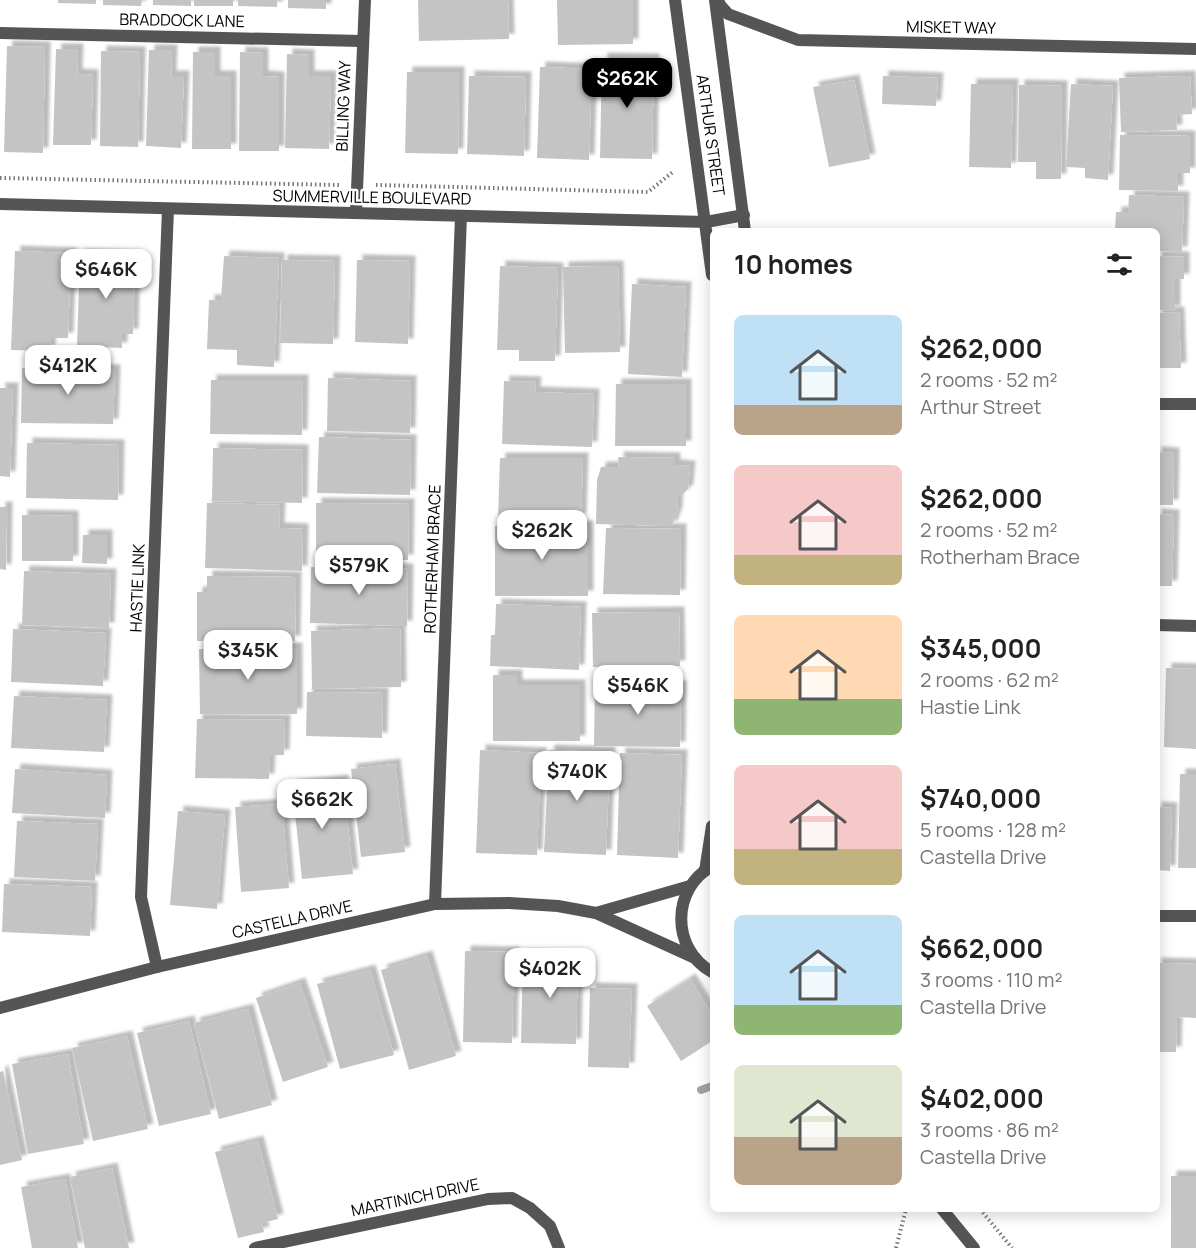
<!DOCTYPE html>
<meta charset="utf-8">
<style>
:root{--surface:#fff;--page:#f6f6f6;--text:#222;--muted:#767676;--accent:#000}
body{margin:0;font-family:Manrope,sans-serif;background:var(--page);color:var(--text);height:100vh;display:flex;flex-direction:column;font-size:22px;white-space:nowrap}
*{box-sizing:border-box;margin:0}
p{font-size:20px;color:var(--muted)}
.icon{flex:none;width:33px;height:33px;fill:none;stroke:currentColor;stroke-width:2;stroke-linecap:round;stroke-linejoin:round}
.map{position:relative;flex:1;overflow:hidden}
.sheet{position:absolute;left:710px;top:228px;width:450px;height:984px;display:flex;flex-direction:column;background:var(--surface);border-radius:9px;box-shadow:0 3px 15px #0003}
.sheet>*{flex:none}
.price{position:absolute;translate:-50% -51px;padding:0 14px;border-radius:12px;background:#fff;color:#222;font-size:20px;line-height:39px;filter:drop-shadow(0 2px 3px #0008)}
.price::after{content:'';position:absolute;left:50%;top:36px;width:18px;height:14px;margin-left:-9px;background:inherit;clip-path:polygon(0 0,100% 0,50% 100%)}
.price.on{background:var(--accent);color:#fff}
ul{padding:0;list-style:none}
li{display:flex;align-items:center;gap:18px;height:150px;padding:0 24px}
li span{display:grid;place-items:center;flex:none;width:168px;height:120px;border-radius:9px;color:#555}
li>.icon{margin-inline-start:auto}
span .icon{width:72px;height:72px;fill:#fffc;stroke-width:1}
li b{font-size:26px}
h2{display:flex;justify-content:space-between;align-items:center;height:72px;padding:0 24px;font-size:26px}
.map>svg:first-child{display:block}
.lines{fill:none;stroke-linecap:round;stroke-linejoin:round}
.stream{stroke:#a3a3a3;stroke-width:8}
.building{fill:#c4c4c4;filter:url(#shadow)}
.path{stroke:#777;stroke-width:4;stroke-dasharray:1.5 3;stroke-linecap:butt}
.minor{stroke:#555;stroke-width:12}
.tertiary{stroke:#555;stroke-width:12}
.labels{text-anchor:middle;stroke-width:5;stroke-linejoin:round;paint-order:stroke}
.street-label{font-size:16px;fill:#000;stroke:#fff}
</style>
<div class="map">
<svg width="1196" height="1248" viewBox="0 0 1196 1248">
<defs>
<filter id="shadow"><feDropShadow dx="5.5" dy="-5.5" stdDeviation="1.5" flood-color="#0004"/></filter>
</defs>
<rect width="100%" height="100%" fill="#fff"/>
<g class="lines">
<!-- stream -->
<path class="stream" d="M701,1090l11,-4"/>
</g>
<!-- building -->
<g class="building">
<path d="M58,0h38v4l-38,-1z"/>
<path d="M103,0h39l-1,6 -38,-1z"/>
<path d="M153,0h38v6l-38,-1z"/>
<rect x="194" y="0" width="39" height="6"/>
<path d="M238,0h39v7l-39,-1z"/>
<path d="M288,0h38v9l-38,-1z"/>
<path d="M418,0h90l1,39 -90,2z"/>
<path d="M557,0h76v44l-75,1z"/>
<path d="M7,46l38,1 -2,106 -39,-1z"/>
<path d="M56,49h22l-1,25 16,1 -2,70h-38z"/>
<path d="M149,50h23l-1,26h13l-3,72 -35,-2z"/>
<path d="M101,51l39,1 -2,95 -38,-1z"/>
<path d="M193,52h22v24h16v73h-39z"/>
<path d="M240,52l23,1v23l16,1v74h-40z"/>
<path d="M287,54l22,1v21h22l-2,73 -44,-1z"/>
<path d="M602,58l52,1 -2,100 -52,-1z"/>
<path d="M540,67l52,2 -3,91 -52,-2z"/>
<path d="M407,72h52l-1,82 -53,-1z"/>
<path d="M469,76l57,1 -2,79 -57,-2z"/>
<path d="M883,76l55,2 -2,28 -54,-2z"/>
<path d="M1190,76l2,38 -16,1 1,15 -56,2 -2,-54z"/>
<path d="M854,80l16,79 -41,8 -16,-80z"/>
<path d="M971,84h42l-2,84 -42,-1z"/>
<path d="M1071,84l42,2 -5,94 -23,-2v-10l-19,-1z"/>
<path d="M1019,85l43,1 -1,93h-25v-17h-18z"/>
<path d="M1120,135l70,1v37h-12v18l-59,-1z"/>
<path d="M1129,195l55,2 -2,55 -26,-1v-20h-41l1,-19h12z"/>
<path d="M15,251l56,2 -3,85h-17l-1,13 -39,-1z"/>
<path d="M80,254l55,2 -2,78h-11v14l-45,-2z"/>
<path d="M224,256l55,2 -5,109 -37,-2v-15l-30,-1 2,-49h12z"/>
<path d="M1156,256l28,1v22h-9v32l-19,-1z"/>
<path d="M282,260l53,1 -2,83 -53,-1z"/>
<path d="M357,260l53,1 -2,83 -53,-2z"/>
<path d="M500,266l58,2 -3,93h-36v-11h-22z"/>
<path d="M618,266l2,86 -55,1 -2,-86z"/>
<path d="M632,284l54,3 -4,90 -54,-3z"/>
<path d="M1179,312l2,56h-25v-55z"/>
<path d="M22,368l93,2 -2,54 -92,-1z"/>
<path d="M328,378l83,3 -1,52 -83,-2z"/>
<path d="M211,380h92l-1,55 -92,-1z"/>
<path d="M504,381l32,1 -1,10 59,2 -2,53 -90,-3z"/>
<path d="M616,384h70v62h-71z"/>
<path d="M0,388h13l-3,89 -10,-1z"/>
<path d="M319,437l92,3 -1,55 -93,-2z"/>
<path d="M27,443l92,2 -1,55 -92,-2z"/>
<path d="M213,448l90,2 -1,53 -90,-2z"/>
<path d="M1156,452l18,1 -1,52h-17z"/>
<path d="M618,457l57,1v7l15,1 -2,23 -6,6 -4,-1 -1,18 -5,14 -76,-2 1,-44 4,-13h18z"/>
<path d="M500,458h83l-2,61 -83,-1z"/>
<path d="M207,503l73,2 -1,23 24,1 -1,42 -97,-3z"/>
<path d="M316,503l93,1 -1,56 -92,-1z"/>
<path d="M0,507h7l-1,63 -6,-1z"/>
<path d="M1156,514l18,1 -2,71h-16z"/>
<path d="M22,515l51,1v45h-51z"/>
<rect x="495" y="526" width="93" height="70"/>
<path d="M606,528l75,1 -1,66 -77,-1z"/>
<path d="M83,535h24v29l-25,-1z"/>
<path d="M311,567l97,2 -1,57 -97,-3z"/>
<path d="M24,571l87,3 -2,54 -87,-3z"/>
<path d="M207,576l89,1 -1,64h-98v-49h10z"/>
<path d="M496,604l85,3 -2,63 -89,-4 1,-31h4z"/>
<path d="M679,612l1,54 -87,1 -1,-54z"/>
<path d="M400,628l1,59 -89,2 -1,-58z"/>
<path d="M13,629l93,4 -3,53 -92,-4z"/>
<path d="M297,648v66h-97l-1,-65z"/>
<path d="M1166,668l30,1v80l-32,-2z"/>
<path d="M493,675h24v10h63v56h-87z"/>
<path d="M595,685l86,1 -1,61 -86,-1z"/>
<path d="M307,692l76,1 -1,45 -76,-2z"/>
<path d="M14,696l93,4 -3,52 -93,-4z"/>
<path d="M197,719l88,1 -1,35h-14l-1,24 -74,-1z"/>
<path d="M480,750l61,3 -4,102 -61,-2z"/>
<path d="M549,750l61,2 -4,103 -62,-3z"/>
<path d="M620,753l62,2 -4,103 -61,-3z"/>
<path d="M395,764l10,88 -44,5 -10,-88z"/>
<path d="M15,769l92,6 -2,43 -93,-5z"/>
<path d="M1180,774h16v94h-18z"/>
<path d="M343,780l10,94 -51,5 -10,-94z"/>
<path d="M282,804l7,84 -48,4 -6,-85z"/>
<path d="M1156,807l16,1 -2,63 -14,-1z"/>
<path d="M178,811l47,4 -8,94 -47,-4z"/>
<path d="M17,821l81,3 -3,57 -81,-4z"/>
<path d="M4,884l88,3 -2,49 -88,-4z"/>
<path d="M465,951l49,1 -2,91 -49,-1z"/>
<path d="M523,955l55,1 -2,88 -55,-1z"/>
<path d="M427,956l29,100 -47,14 -28,-100z"/>
<path d="M1156,963l40,1v54l-19,-1 -1,35h-20z"/>
<path d="M370,970l24,85 -54,14 -23,-85z"/>
<path d="M690,979l22,36v26l-31,20 -34,-55z"/>
<path d="M300,983l28,84 -45,15 -27,-84z"/>
<path d="M590,988l42,1 -3,79 -41,-1z"/>
<path d="M248,1009l24,96 -53,14 -25,-96z"/>
<path d="M189,1021l22,93 -52,12 -22,-93z"/>
<path d="M127,1036l21,93 -55,12 -21,-93z"/>
<path d="M68,1054l16,90 -56,10 -16,-90z"/>
<path d="M3,1071l19,89 -22,5v-93z"/>
<path d="M258,1141l20,78 -16,4 2,9 -26,6 -23,-86z"/>
<path d="M112,1168l17,80h-44l-15,-71z"/>
<rect x="1171" y="1176" width="25" height="72"/>
<path d="M65,1179l13,69h-46l-11,-61z"/>
</g>
<g class="lines">
<!-- path -->
<g class="path">
<path d="M0,178l339,7"/>
<path d="M376,185l272,7 26,-21"/>
<path d="M980,1209l32,39"/>
<path d="M896,1248l10,-39"/>
</g>
<!-- minor -->
<g class="minor">
<path d="M718,0l2,5 8,9 70,26 398,9"/>
<path d="M0,33l362,8"/>
<path d="M0,204l706,18 38,-7"/>
<path d="M356,213l9,-213"/>
<path d="M1156,404h40"/>
<path d="M1156,625l40,1"/>
<path d="M435,904l26,-688"/>
<path d="M596,913l94,-27"/>
<path d="M1156,916h40"/>
<path d="M157,967l-16,-70 27,-688"/>
<path d="M0,1008l157,-41 278,-63 74,-1 49,3 38,7 99,45"/>
<path d="M255,1248l233,-49 24,-1 18,10 20,18 9,22"/>
</g>
<!-- tertiary -->
<g class="tertiary">
<path d="M675,0l37,275"/>
<path d="M715,0l30,231"/>
<path d="M712,866c-41,23 -41,83 0,106"/>
<path d="M705,871l7,-45"/>
<path d="M942,1209l32,39"/>
</g>
</g>
<g class="labels">
<!-- street labels -->
<g class="street-label">
<text transform="translate(182 20) rotate(1)" y="6">BRADDOCK LANE</text>
<text transform="translate(951 27) rotate(1)" y="6">MISKET WAY</text>
<text transform="translate(343 106) rotate(-88)" y="6">BILLING WAY</text>
<text transform="translate(711 135) rotate(82)" y="6">ARTHUR STREET</text>
<text transform="translate(372 197) rotate(1)" y="6">SUMMERVILLE BOULEVARD</text>
<text transform="translate(432 559) rotate(-88)" y="6">ROTHERHAM BRACE</text>
<text transform="translate(137 588) rotate(-88)" y="6">HASTIE LINK</text>
<text transform="translate(292 919) rotate(-13)" y="6">CASTELLA DRIVE</text>
<text transform="translate(415 1197) rotate(-12)" y="6">MARTINICH DRIVE</text>
</g>
</g>
</svg>
<b class="price on" style="left:627px;top:109px">$262K</b>
<b class="price" style="left:106px;top:300px">$646K</b>
<b class="price" style="left:68px;top:396px">$412K</b>
<b class="price" style="left:542px;top:561px">$262K</b>
<b class="price" style="left:359px;top:596px">$579K</b>
<b class="price" style="left:248px;top:681px">$345K</b>
<b class="price" style="left:638px;top:716px">$546K</b>
<b class="price" style="left:577px;top:802px">$740K</b>
<b class="price" style="left:322px;top:830px">$662K</b>
<b class="price" style="left:550px;top:999px">$402K</b>
<section class="sheet">
<h2>10 homes<svg class="icon" aria-label="filters" viewBox="0 0 24 24"><path d="M4 7h16M4 17h16"/><circle cx="9" cy="7" r="2"/><circle cx="15" cy="17" r="2"/></svg></h2>
<ul>
<li><span style="background:linear-gradient(#bfe0f5 75%,#b9a48a 0)"><svg class="icon" aria-label="home" viewBox="0 0 24 24"><path d="M3 11l9-7 9 7M6 9v11h12V9"/></svg></span><div><b>$262,000</b><p>2 rooms · 52 m²</p><p>Arthur Street</p></div></li>
<li><span style="background:linear-gradient(#f6c9c9 75%,#c2b280 0)"><svg class="icon" aria-label="home" viewBox="0 0 24 24"><path d="M3 11l9-7 9 7M6 9v11h12V9"/></svg></span><div><b>$262,000</b><p>2 rooms · 52 m²</p><p>Rotherham Brace</p></div></li>
<li><span style="background:linear-gradient(#ffd9b3 70%,#8fb573 0)"><svg class="icon" aria-label="home" viewBox="0 0 24 24"><path d="M3 11l9-7 9 7M6 9v11h12V9"/></svg></span><div><b>$345,000</b><p>2 rooms · 62 m²</p><p>Hastie Link</p></div></li>
<li><span style="background:linear-gradient(#f6c9c9 70%,#c2b280 0)"><svg class="icon" aria-label="home" viewBox="0 0 24 24"><path d="M3 11l9-7 9 7M6 9v11h12V9"/></svg></span><div><b>$740,000</b><p>5 rooms · 128 m²</p><p>Castella Drive</p></div></li>
<li><span style="background:linear-gradient(#bfe0f5 75%,#8fb573 0)"><svg class="icon" aria-label="home" viewBox="0 0 24 24"><path d="M3 11l9-7 9 7M6 9v11h12V9"/></svg></span><div><b>$662,000</b><p>3 rooms · 110 m²</p><p>Castella Drive</p></div></li>
<li><span style="background:linear-gradient(#dfe7d0 60%,#b9a48a 0)"><svg class="icon" aria-label="home" viewBox="0 0 24 24"><path d="M3 11l9-7 9 7M6 9v11h12V9"/></svg></span><div><b>$402,000</b><p>3 rooms · 86 m²</p><p>Castella Drive</p></div></li>
</ul>
</section>
</div>
